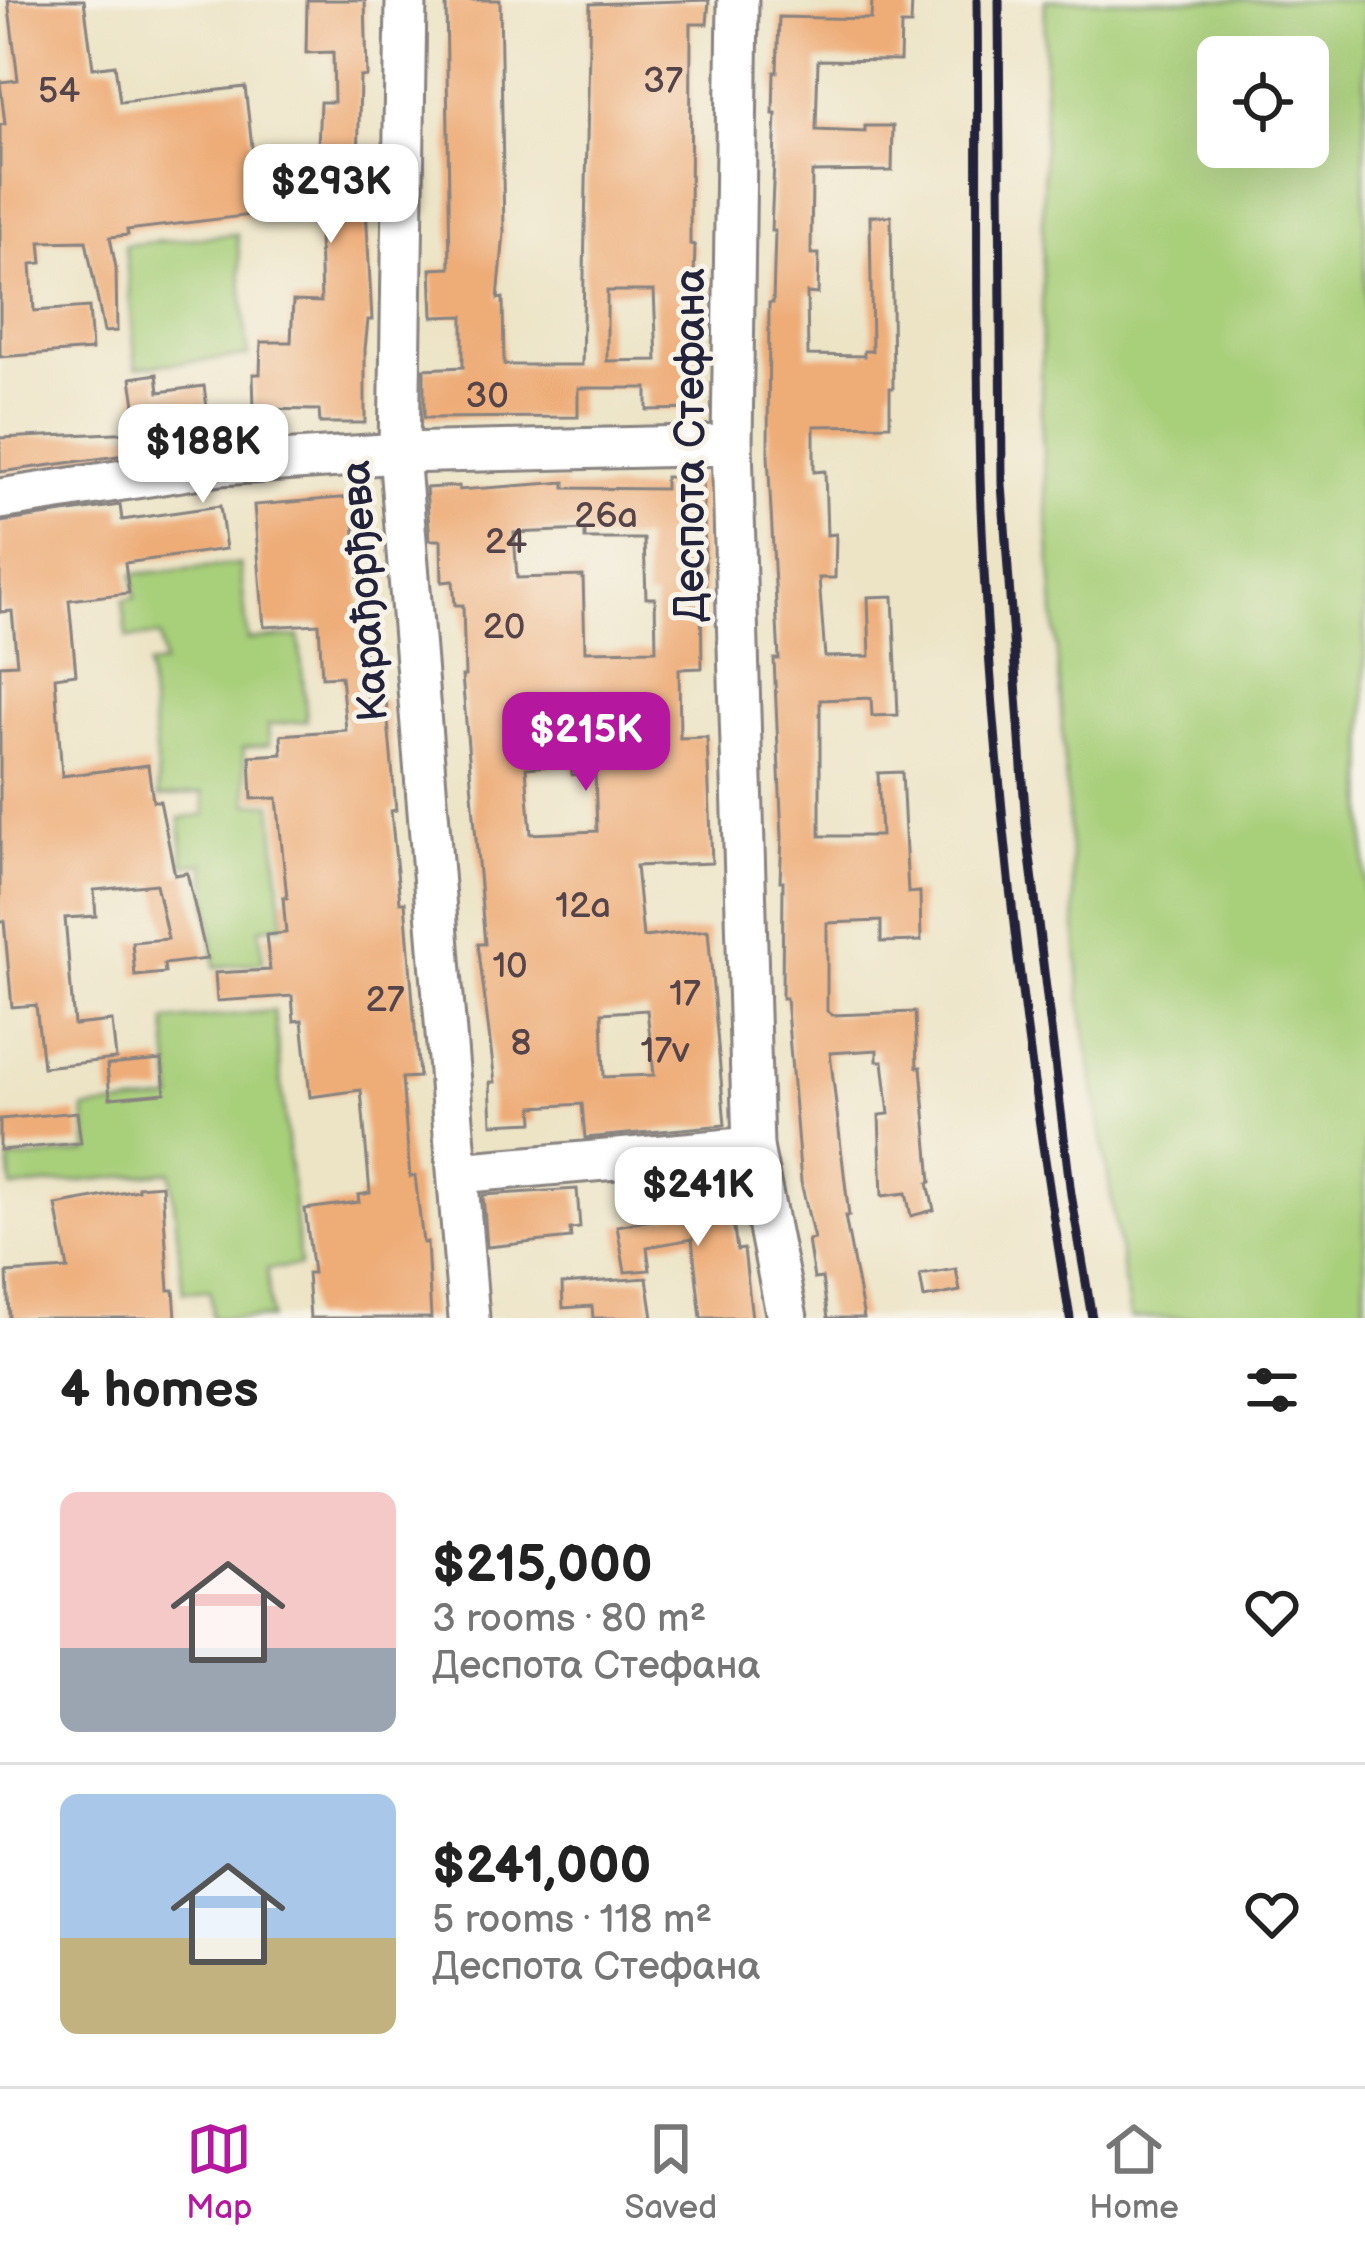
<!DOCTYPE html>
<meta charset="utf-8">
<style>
:root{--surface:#fff;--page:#f2f2f2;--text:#222;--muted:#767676;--line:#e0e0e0;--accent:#b5179e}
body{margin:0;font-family:"Balsamiq Sans",sans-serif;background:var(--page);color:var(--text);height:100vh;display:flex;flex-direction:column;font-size:45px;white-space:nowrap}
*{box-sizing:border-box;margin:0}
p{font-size:39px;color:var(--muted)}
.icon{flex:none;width:66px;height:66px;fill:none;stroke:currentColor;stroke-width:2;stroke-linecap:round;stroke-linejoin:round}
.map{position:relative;height:1318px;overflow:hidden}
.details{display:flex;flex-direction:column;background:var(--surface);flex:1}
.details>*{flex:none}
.tools{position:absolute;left:1197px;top:36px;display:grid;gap:24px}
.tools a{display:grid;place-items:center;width:132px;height:132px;border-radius:18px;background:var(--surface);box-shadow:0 12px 48px #0002;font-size:60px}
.price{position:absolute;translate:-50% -102px;padding:0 27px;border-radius:24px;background:#fff;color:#222;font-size:39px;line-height:78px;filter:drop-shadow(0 3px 6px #0008)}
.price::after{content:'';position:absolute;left:50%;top:72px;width:36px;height:27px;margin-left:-18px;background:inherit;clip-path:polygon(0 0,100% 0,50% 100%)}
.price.on{background:var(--accent);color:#fff}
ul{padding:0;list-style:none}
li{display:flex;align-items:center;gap:36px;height:300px;padding:0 60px}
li+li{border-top:3px solid var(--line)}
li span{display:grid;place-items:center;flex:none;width:336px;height:240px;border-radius:18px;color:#555}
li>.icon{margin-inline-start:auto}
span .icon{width:144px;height:144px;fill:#fffc;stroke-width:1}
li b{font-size:51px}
h2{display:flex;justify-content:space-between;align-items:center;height:144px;padding:0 60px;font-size:51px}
.tabs{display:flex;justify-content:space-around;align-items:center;height:168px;border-top:3px solid var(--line);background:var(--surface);font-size:33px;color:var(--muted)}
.tabs a{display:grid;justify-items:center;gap:6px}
.tabs .on{color:var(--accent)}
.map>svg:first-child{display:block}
.green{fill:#a8cf7a;stroke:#65785a;stroke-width:3;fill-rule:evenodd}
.building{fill:#eeac77;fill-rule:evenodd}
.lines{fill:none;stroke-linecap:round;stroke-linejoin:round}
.minor-casing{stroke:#888380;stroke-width:45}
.minor{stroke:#fff;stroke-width:39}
.rail{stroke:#22223b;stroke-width:9}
.labels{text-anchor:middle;stroke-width:10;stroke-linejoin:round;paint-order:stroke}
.number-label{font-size:36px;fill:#55444a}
.street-label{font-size:42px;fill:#22223b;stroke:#f7f3e8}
</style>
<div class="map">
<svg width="1365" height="1318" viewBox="0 0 1365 1318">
<rect width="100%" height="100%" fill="#f7f3e8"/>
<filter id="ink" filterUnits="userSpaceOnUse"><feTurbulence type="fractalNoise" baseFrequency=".00833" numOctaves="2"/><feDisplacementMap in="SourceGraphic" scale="24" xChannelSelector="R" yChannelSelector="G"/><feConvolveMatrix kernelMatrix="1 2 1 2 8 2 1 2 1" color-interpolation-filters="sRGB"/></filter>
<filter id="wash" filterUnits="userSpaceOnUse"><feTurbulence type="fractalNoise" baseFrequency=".004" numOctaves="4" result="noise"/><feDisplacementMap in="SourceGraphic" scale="48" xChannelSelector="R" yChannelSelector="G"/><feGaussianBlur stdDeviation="2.7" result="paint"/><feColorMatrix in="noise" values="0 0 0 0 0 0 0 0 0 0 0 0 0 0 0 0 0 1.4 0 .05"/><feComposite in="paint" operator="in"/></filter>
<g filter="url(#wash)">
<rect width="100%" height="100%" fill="#ede4c6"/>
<!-- green -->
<g class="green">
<path d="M1045,0h320v1318h-235l-49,-315 -40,-582zM1218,57h90v90h-90z"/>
<path d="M237,234l11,122 -112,11 -11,-122z"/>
<path d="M240,564l8,76 51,-4 8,85 -39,4 1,20 -26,3 5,56 24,-1 11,122 -23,3 3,34 -48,5 -10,-104 -21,2 -4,-47 25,-3 -2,-22 -44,4 -11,-131 15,-2 -3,-28 -33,2 -4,-38 12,-2 -2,-24z"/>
<path d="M274,1011l26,255 -33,3 4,49h-59l-2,-28 -27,2 -12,-120 -159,16 -3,-28 79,-8 -4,-43 89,-9 -7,-79z"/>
</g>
<g id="blocks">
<!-- building -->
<g class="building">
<path d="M8,0h76l9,68 22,-3 5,37 125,-15 15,127 -133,16 1,5 -18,2 6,31 1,63 -13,1 -18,-91 -46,1 2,21 -11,1 3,47 55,-4 3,43 -92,7v-232l5,-1 -5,-42 18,-2z"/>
<path d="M307,0h58l2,76 -7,1 -2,92h6l8,151h-4l-3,29v74h-45l-1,-13 -65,-1 -1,-35h7l1,-32h30l2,-41 28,1 -4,-133 3,-67h14l-1,-50 -27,1z"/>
<path d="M446,0h54l4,233 -6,66 5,-1 1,67h78l8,-361 119,-4 -2,24h-16l-1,220 5,1 -2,70h8l2,45h-6v49l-50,1v-22h-69v29l-154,1v-49l39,-2v-51l-30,1 -2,-48 19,-1zM607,291h47l3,69 -50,1z"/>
<path d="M872,0h40l-1,25h-10l-1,36 -82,-1 -2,70 49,2v-6h28l-1,45 -80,1 -1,82h8l-1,40 -11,-1 1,62 56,1v-5h8l-2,-135h21l2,172h-3v37l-76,1v46l11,-1 2,64 9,-1 -1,44h-16l6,79 45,-1 -2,-59 25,-1 5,119 -26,1 -1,-18 -51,2v136h61l-3,-63 24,-1 6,121 12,-1 1,49 -40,1v-21l-54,2v88l5,4 83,-3 2,55h4l10,115 -3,1 6,27 -23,6 -5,-23 -24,3 -3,-81 10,-1 -6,-53h-6v-11l-47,3 19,163h-4l19,102h-36l-6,-40 -8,1 -6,-39 6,-1 -13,-57 -15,-184h-4l1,-117h-3l2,-44 -8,-178h5l-11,-204 1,-152h4l2,-72h-4l5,-117h-3l1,-42h3l2,-55 92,2z"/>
<path d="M157,374l2,18 45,-6 5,36 -70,10 -8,-54z"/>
<path d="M137,432l3,21 -140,19v-34z"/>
<path d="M665,477h38l3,119h-5l1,72 -23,1 1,69 27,-1 5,126 -76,3 7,71 65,-7 17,195 -140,13 -3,-34 -49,3 1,15 -42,2 -2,-42h5l-17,-138h7l-23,-268h3l-2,-71h-8l-2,-24 -11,1 -1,-42h-11l-4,-52 33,-2v4l106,-8v6l100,1zM585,530v9h59l2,59h9l1,52 -71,1 -2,-75 -66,2 -3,-45zM571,764l1,11 23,-2 2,58 -66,3 -5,-66zM647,1010l7,65 -50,2 -2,-64z"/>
<path d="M352,497l16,203 18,-1 10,111 -5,1 9,91h5l14,175 -17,1 8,99 5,-1 8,67 4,-1 4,76h-121l-3,-45h6l-8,-64 54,-7 -1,-7 12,-2 -9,-103 -51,7 -8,-77 -8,1 -2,-25 -75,5 -2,-28 55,-3 -4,-35 20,-2 -3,-35h4l-10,-100 -25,1 -2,-43 32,-2 -1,-19 65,-5 -5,-54 -19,1 -3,-53 -55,3 -10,-122z"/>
<path d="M120,505l2,15 98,-14 6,43 -101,14 4,30 -60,7 7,74 -21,3 7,99 86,-11 5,36h7l15,74 12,-2 20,86 -43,5 1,9 -30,3 -3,-34 36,-3 -12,-55 -62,6 2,26 -31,2 9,107 38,-4 4,38 -73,8 -7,-62 -24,2 -8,-86h-4v-256l17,-1 -5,-53 -12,1v-90z"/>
<path d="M162,1060l3,33 -55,5 -3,-33z"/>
<path d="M77,1112l4,31 -81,7v-31z"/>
<path d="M162,1185l7,105h5l2,28h-167l-2,-45 61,-4 -12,-64 82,-15v-3z"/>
<path d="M728,1186l9,64 7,-1 8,69h-51l-9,-79 -45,8 3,23 -25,2 -8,-46 57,-10 -3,-22z"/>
<path d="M577,1189l3,39 -10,1 1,9 -84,9 -4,-52z"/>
<path d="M956,1269l4,22 -36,7 -4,-23z"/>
<path d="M647,1278l6,40h-60l-1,-12 -29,2 -1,-24z"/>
</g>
</g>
</g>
<g filter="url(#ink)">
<use href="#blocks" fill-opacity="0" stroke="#888380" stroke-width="3"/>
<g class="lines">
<!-- minor casing -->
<g class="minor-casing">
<g id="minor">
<path d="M406,0l-7,453 70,865"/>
<path d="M738,0l-6,445 21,702 34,171"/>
<path d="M0,499l220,-34 179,-12 333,-8"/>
<path d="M458,1173l295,-26"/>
</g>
</g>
<!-- minor -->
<use href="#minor" class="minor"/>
<!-- rail -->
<g class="rail">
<path d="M977,0c2,169 -2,339 4,508 11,271 44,542 89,810"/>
<path d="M999,0l3,484 24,340 45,370 21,124"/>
</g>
</g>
</g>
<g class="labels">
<!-- number labels -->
<g class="number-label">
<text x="663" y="92">37</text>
<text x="59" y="102">54</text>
<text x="487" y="407">30</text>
<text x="606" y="527">26a</text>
<text x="506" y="553">24</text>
<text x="504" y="638">20</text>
<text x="583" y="917">12a</text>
<text x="510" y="977">10</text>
<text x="685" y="1005">17</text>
<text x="385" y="1011">27</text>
<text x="521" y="1054">8</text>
<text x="665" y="1062">17v</text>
</g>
<!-- street labels -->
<g class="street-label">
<text transform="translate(689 445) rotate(-90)" y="15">Деспота Стефана</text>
<text transform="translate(363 591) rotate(-94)" y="15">Карађорђева</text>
</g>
</g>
</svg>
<div class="tools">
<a><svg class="icon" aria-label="locate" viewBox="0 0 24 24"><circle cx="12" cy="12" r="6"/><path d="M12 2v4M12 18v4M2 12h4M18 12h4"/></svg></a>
</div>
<b class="price" style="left:331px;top:246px">$293K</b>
<b class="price" style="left:203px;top:506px">$188K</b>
<b class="price on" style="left:586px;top:794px">$215K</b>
<b class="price" style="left:698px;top:1249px">$241K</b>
</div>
<section class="details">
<h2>4 homes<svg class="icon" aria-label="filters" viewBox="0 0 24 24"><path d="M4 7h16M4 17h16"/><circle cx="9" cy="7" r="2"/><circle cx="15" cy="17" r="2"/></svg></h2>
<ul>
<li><span style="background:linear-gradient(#f6c9c9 65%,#9aa5b1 0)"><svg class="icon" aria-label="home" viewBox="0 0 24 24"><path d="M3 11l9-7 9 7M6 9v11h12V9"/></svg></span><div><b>$215,000</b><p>3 rooms · 80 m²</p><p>Деспота Стефана</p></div><svg class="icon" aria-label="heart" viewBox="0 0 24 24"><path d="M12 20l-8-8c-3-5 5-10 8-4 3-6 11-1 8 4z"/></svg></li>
<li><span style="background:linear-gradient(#a9c7e8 60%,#c2b280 0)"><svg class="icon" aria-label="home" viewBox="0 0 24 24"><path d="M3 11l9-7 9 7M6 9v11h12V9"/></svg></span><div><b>$241,000</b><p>5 rooms · 118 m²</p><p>Деспота Стефана</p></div><svg class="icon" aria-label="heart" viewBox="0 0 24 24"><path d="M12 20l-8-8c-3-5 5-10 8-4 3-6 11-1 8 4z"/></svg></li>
</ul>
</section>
<nav class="tabs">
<a class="on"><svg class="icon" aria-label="map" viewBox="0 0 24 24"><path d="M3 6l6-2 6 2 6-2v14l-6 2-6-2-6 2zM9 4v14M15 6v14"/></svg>Map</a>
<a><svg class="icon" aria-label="saved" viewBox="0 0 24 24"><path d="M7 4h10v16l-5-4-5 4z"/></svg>Saved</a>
<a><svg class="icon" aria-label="home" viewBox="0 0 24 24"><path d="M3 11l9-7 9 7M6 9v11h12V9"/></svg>Home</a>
</nav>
